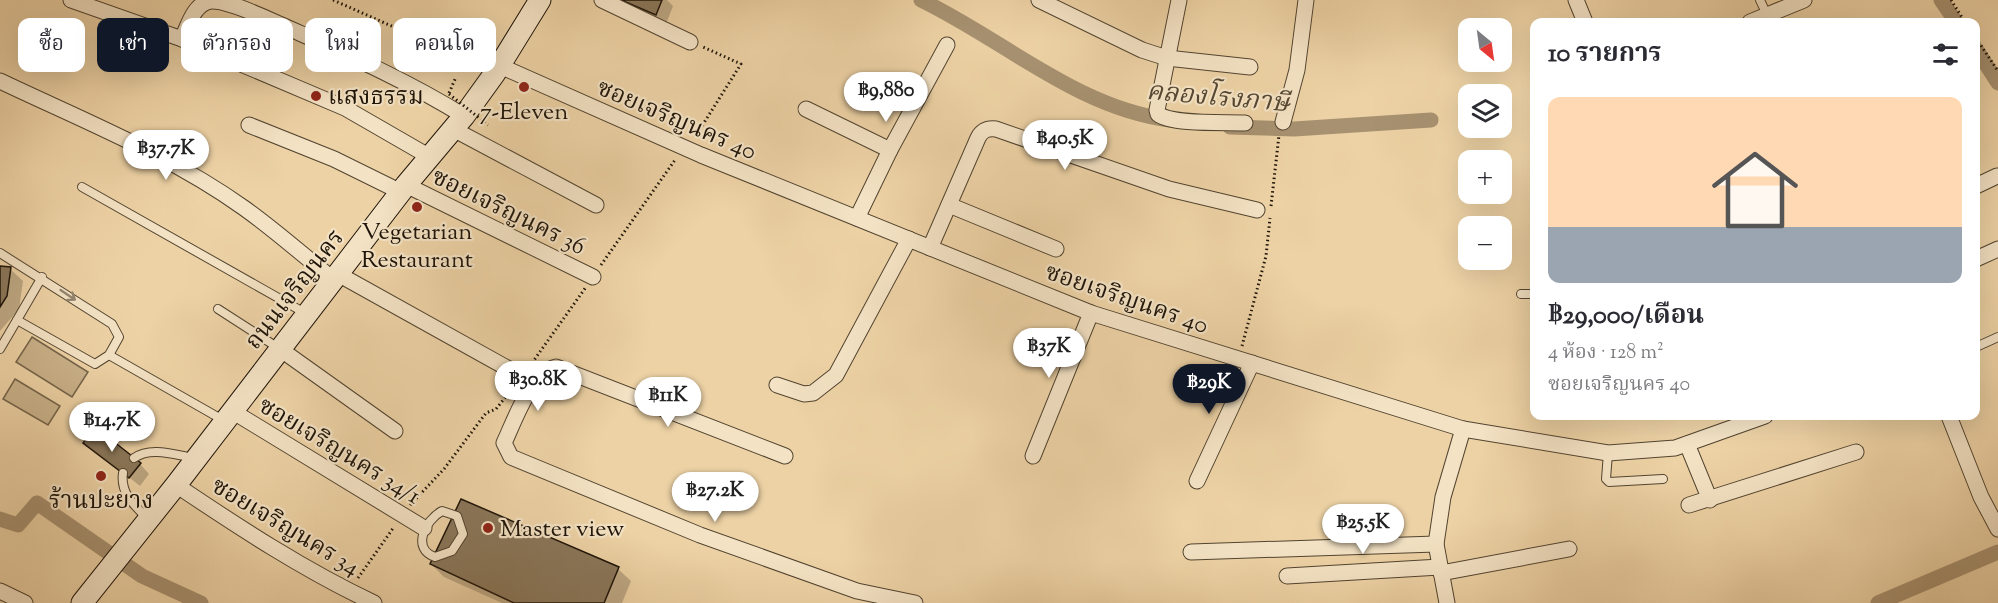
<!DOCTYPE html>
<html lang="th">
<meta charset="utf-8">
<style>
:root{--surface:#fff;--page:#f2f2f3;--text:#2b2b33;--muted:#7c7c81;--line:#e1e1e2;--accent:#111827}
body{margin:0;font-family:"Sorts Mill Goudy","Noto Serif Thai",serif;background:var(--page);color:var(--text);height:100vh;display:flex;flex-direction:column;font-size:22px;white-space:nowrap}
*{box-sizing:border-box;margin:0}
p{font-size:20px;color:var(--muted)}
.icon{flex:none;width:33px;height:33px;fill:none;stroke:currentColor;stroke-width:2;stroke-linecap:round;stroke-linejoin:round}
.map{position:relative;flex:1;overflow:hidden}
.sheet{position:absolute;left:1530px;top:18px;width:450px;height:402px;display:flex;flex-direction:column;background:var(--surface);border-radius:12px;box-shadow:0 6px 24px #0002}
.sheet>*{flex:none}
.hud{position:absolute;left:18px;top:18px;width:570px;height:54px;display:flex;gap:12px}
.needle{width:39px;rotate:151deg}
.buttons{position:absolute;left:1458px;top:18px;display:grid;gap:12px}
.buttons a{display:grid;place-items:center;width:54px;height:54px;border-radius:12px;background:var(--surface);box-shadow:0 6px 24px #0002;font-size:30px}
.price{position:absolute;translate:-50% -51px;padding:0 14px;border-radius:21px;background:#fff;color:#222;font-size:20px;line-height:39px;filter:drop-shadow(0 2px 3px #0008)}
.price::after{content:'';position:absolute;left:50%;top:36px;width:18px;height:14px;margin-left:-9px;background:inherit;clip-path:polygon(0 0,100% 0,50% 100%)}
.price.active{background:var(--accent);color:#fff}
ul{padding:0;list-style:none}
li{display:grid;align-content:center;gap:12px;height:318px;padding:0 18px}
li+li{border-top:2px solid var(--line)}
li span{display:grid;place-items:center;height:186px;border-radius:12px;color:#555}
li>.icon{margin-inline-start:auto}
span .icon{width:108px;height:108px;fill:#fffc;stroke-width:1}
li b{font-size:26px}
h2{display:flex;justify-content:space-between;align-items:center;height:72px;padding:0 18px;font-size:26px}
.chip{padding:0 21px;border-radius:12px;background:var(--surface);box-shadow:0 6px 24px #0002;font-size:21px;line-height:54px}
.chip.active{background:var(--accent);color:#fff}
.map>svg:first-child{display:block}
.green{fill:#cab28a;stroke:#74634a;stroke-width:1.5}
.shadow{fill:#0003}
.lines{fill:none;stroke-linecap:round;stroke-linejoin:round}
.canal{stroke:#a79170;stroke-width:15}
.building{fill:#8a775a;stroke:#1e1409;stroke-width:1.5}
.service-casing{stroke:#524430;stroke-width:10}
.minor-casing{stroke:#524430;stroke-width:17}
.secondary-casing{stroke:#1e1409;stroke-width:23}
.path{stroke:#1e1409;stroke-width:3;stroke-dasharray:1.5 3;stroke-linecap:butt}
.service{stroke:#f3e2c4;stroke-width:8}
.minor{stroke:#f3e2c4;stroke-width:15}
.secondary{stroke:#f3e2c4;stroke-width:21}
.path-bridge{stroke:#1e1409;stroke-width:3;stroke-dasharray:1.5 3;stroke-linecap:butt}
.oneway{stroke:#938570}
.poi-dot{fill:#8f2418;stroke:#f3e2c4;stroke-width:2}
.labels{text-anchor:middle;stroke-width:4.5;stroke-linejoin:round;paint-order:stroke}
.poi-label{font-size:24px;fill:#1e1409;stroke:#f3e2c4}
.street-label{font-size:24px;fill:#1e1409;stroke:#f3e2c4}
.water-label{font-size:26px;font-style:italic;fill:#554632;stroke:#f3e2c4}
</style>
<div class="map">
<svg width="1998" height="603" viewBox="0 0 1998 603">
<rect width="100%" height="100%" fill="#edd2a5"/>
<filter id="stains"><feTurbulence type="fractalNoise" baseFrequency=".00333" numOctaves="4"/><feColorMatrix values="0 0 0 0 .2 0 0 0 0 .09 0 0 0 0 .02 0 0 0 .5 -.17"/></filter>
<radialGradient id="worn" r=".72"><stop offset=".6" stop-color="#630" stop-opacity="0"/><stop offset="1" stop-color="#630" stop-opacity=".3"/></radialGradient>
<!-- green -->
<g class="green">
<path d="M32,337l56,35 -16,25 -56,-35z"/>
<path d="M15,379l45,27 -12,19 -45,-26z"/>
</g>
<!-- shadow -->
<g class="shadow">
<path d="M611,0h56l6,6 -7,18z"/>
<path d="M234,27l40,20 9,9 -10,22z"/>
<path d="M0,267l10,2 13,12 -4,28 -19,22z"/>
<path d="M85,443l55,21 9,10 -9,12z"/>
<path d="M431,564l187,5 13,12 -9,22h-120l-58,-26z"/>
</g>
<g class="lines">
<!-- canal -->
<g class="canal">
<path d="M921,0c83,40 156,108 249,120"/>
<path d="M1941,0l15,22"/>
<path d="M1976,49l22,34"/>
<path d="M1230,127l64,2 137,-9"/>
<path d="M0,519l18,6 19,-22 105,73 59,27"/>
<path d="M1878,603l120,-51"/>
</g>
</g>
<!-- building -->
<g class="building">
<path d="M621,0h41l-6,15z"/>
<path d="M233,25l42,20 -12,24 -42,-20z"/>
<path d="M0,266l11,1 -4,29 -7,11z"/>
<path d="M95,427l46,36 -12,15 -46,-35z"/>
<path d="M461,499l158,68 -15,36h-90l-84,-39z"/>
</g>
<g class="lines">
<!-- service casing -->
<g class="service-casing">
<g id="service">
<path d="M1760,0l7,15"/>
<path d="M82,187l223,126"/>
<path d="M0,253l112,71 7,13 -10,18 -14,9 -78,-44 -17,29"/>
<path d="M1521,294h13"/>
<path d="M218,309l62,40"/>
<path d="M17,320l25,-43"/>
<path d="M1976,347l22,-10"/>
<path d="M109,355l114,65"/>
<path d="M1608,453l-2,26 3,3 54,-3"/>
<path d="M134,458c17,-12 41,-3 60,0"/>
<path d="M123,473c-3,20 11,32 24,45"/>
<path d="M442,511l15,5 6,18 -11,17 -17,6c-24,-8 -10,-37 7,-46z"/>
</g>
</g>
<!-- minor casing -->
<g class="minor-casing">
<g id="minor">
<path d="M71,0l111,39 163,69 85,49"/>
<path d="M602,0l88,42"/>
<path d="M1039,0l103,50 25,8 83,9"/>
<path d="M1179,0l-22,110 1,4c14,11 67,8 87,9"/>
<path d="M1576,0l9,22"/>
<path d="M1750,22l54,-22"/>
<path d="M182,39c6,-13 12,-36 29,-38 18,-1 56,18 73,25 62,28 122,54 180,90"/>
<path d="M500,66l201,89 390,158 372,116 145,24 67,-5 90,-32"/>
<path d="M0,81c82,39 170,74 244,127 31,22 60,48 90,72"/>
<path d="M806,109l84,41"/>
<path d="M1283,122l14,-52 9,-70"/>
<path d="M249,125l85,34 67,33"/>
<path d="M453,129l143,76"/>
<path d="M406,185l187,92"/>
<path d="M1976,186l21,-10"/>
<path d="M949,205l107,44"/>
<path d="M857,218l33,-68 57,-105"/>
<path d="M930,248l48,-110c4,-8 9,-10 18,-9l173,60 88,21"/>
<path d="M1976,259l22,-10"/>
<path d="M338,274l196,109"/>
<path d="M280,349l115,82"/>
<path d="M777,385l27,9 9,-1 23,-18 73,-136"/>
<path d="M232,411l192,117"/>
<path d="M1949,416l32,81 17,32"/>
<path d="M1687,444l23,56"/>
<path d="M785,456l-229,-89c-25,5 -42,55 -52,76l7,14 189,78 157,56 58,12"/>
<path d="M1033,456l58,-143"/>
<path d="M1197,481l55,-118"/>
<path d="M176,485c64,43 128,85 198,118"/>
<path d="M1689,505l167,-53"/>
<path d="M1191,552l245,-8"/>
<path d="M1441,573l128,-24"/>
<path d="M1287,576l153,-9"/>
<path d="M0,591l25,12"/>
<path d="M1447,603l-11,-59 7,-47 20,-68"/>
</g>
</g>
<!-- secondary casing -->
<g class="secondary-casing">
<path id="secondary" d="M82,603l94,-118 230,-300 58,-69 31,-43 45,-73"/>
</g>
<!-- path -->
<g class="path">
<path d="M333,0l135,60"/>
<path d="M1951,0l14,22"/>
<path d="M1976,38l22,33"/>
<path d="M449,93l7,-16"/>
<path d="M695,137l46,-73 -38,-17"/>
<path d="M1271,206l8,-71"/>
<path d="M601,265l74,-105"/>
<path d="M1242,346l24,-90 4,-38"/>
<path d="M532,363l54,-76"/>
<path d="M410,505l34,-36 42,-56 10,-4 16,-20"/>
<path d="M358,578l36,-51"/>
</g>
<!-- service -->
<use href="#service" class="service"/>
<!-- minor -->
<use href="#minor" class="minor"/>
<!-- secondary -->
<use href="#secondary" class="secondary"/>
<!-- path-bridge -->
<path class="path-bridge" d="M449,94l39,31"/>
</g>
<!-- one-way arrows -->
<defs><path id="oneway-shaft" d="M-6 0H5M1.5-3L5.5 0L1.5 3" fill="none" stroke-width="1.6" stroke-linecap="round" stroke-linejoin="round" transform="scale(1.5)"/></defs>
<use class="oneway" href="#oneway-shaft" transform="translate(68 295) rotate(34)"/>
<!-- markers -->
<g class="poi-dot">
<circle cx="524" cy="87" r="6"/>
<circle cx="316" cy="96" r="6"/>
<circle cx="417" cy="207" r="6"/>
<circle cx="101" cy="476" r="6"/>
<circle cx="488" cy="528" r="6"/>
</g>
<g class="labels">
<!-- poi labels -->
<g class="poi-label">
<text x="328" y="104" text-anchor="start">แสงธรรม</text>
<text x="524" y="119">7-Eleven</text>
<text x="417" y="239">Vegetarian<tspan x="417" dy="28">Restaurant</tspan></text>
<text x="101" y="508">ร้านปะยาง</text>
<text x="500" y="536" text-anchor="start">Master view</text>
</g>
<!-- street labels -->
<g class="street-label">
<text transform="translate(677 119) rotate(23)" y="8">ซอยเจริญนคร 40</text>
<text transform="translate(509 211) rotate(26)" y="8">ซอยเจริญนคร 36</text>
<text transform="translate(294 289) rotate(-52)" y="8">ถนนเจริญนคร</text>
<text transform="translate(1127 298) rotate(19)" y="8">ซอยเจริญนคร 40</text>
<text transform="translate(340 450) rotate(31)" y="8">ซอยเจริญนคร 34/1</text>
<text transform="translate(286 526) rotate(31)" y="8">ซอยเจริญนคร 34</text>
</g>
<!-- water labels -->
<g class="water-label">
<text transform="translate(1218 96) rotate(5)" y="9">คลองโรงภาษี</text>
</g>
</g>
<rect width="100%" height="100%" filter="url(#stains)"/>
<rect width="100%" height="100%" fill="url(#worn)"/>
</svg>
<div class="buttons">
<a><svg class="needle" viewBox="-14 -14 28 28"><path d="M0-13l5 13h-10z" fill="#e53935"/><path d="M0 13l5-13h-10z" fill="#7c7c81"/></svg></a>
<a><svg class="icon" aria-label="layers" viewBox="0 0 24 24"><path d="M12 4l9 5-9 5-9-5zM3 14l9 5 9-5"/></svg></a>
<a>+</a>
<a>−</a>
</div>
<b class="price" style="left:886px;top:123px">฿9,880</b>
<b class="price" style="left:1065px;top:171px">฿40.5K</b>
<b class="price" style="left:166px;top:181px">฿37.7K</b>
<b class="price" style="left:1049px;top:379px">฿37K</b>
<b class="price" style="left:538px;top:412px">฿30.8K</b>
<b class="price active" style="left:1209px;top:415px">฿29K</b>
<b class="price" style="left:668px;top:428px">฿11K</b>
<b class="price" style="left:112px;top:453px">฿14.7K</b>
<b class="price" style="left:715px;top:523px">฿27.2K</b>
<b class="price" style="left:1363px;top:555px">฿25.5K</b>
<div class="hud">
<a class="chip">ซื้อ</a>
<a class="chip active">เช่า</a>
<a class="chip">ตัวกรอง</a>
<a class="chip">ใหม่</a>
<a class="chip">คอนโด</a>
</div>
<section class="sheet">
<h2>10 รายการ<svg class="icon" aria-label="filters" viewBox="0 0 24 24"><path d="M4 7h16M4 17h16"/><circle cx="9" cy="7" r="2"/><circle cx="15" cy="17" r="2"/></svg></h2>
<ul>
<li><span style="background:linear-gradient(#ffd9b3 70%,#9aa5b1 0)"><svg class="icon" aria-label="home" viewBox="0 0 24 24"><path d="M3 11l9-7 9 7M6 9v11h12V9"/></svg></span><div><b>฿29,000/เดือน</b><p>4 ห้อง · 128 m²</p><p>ซอยเจริญนคร 40</p></div></li>
</ul>
</section>
</div>
